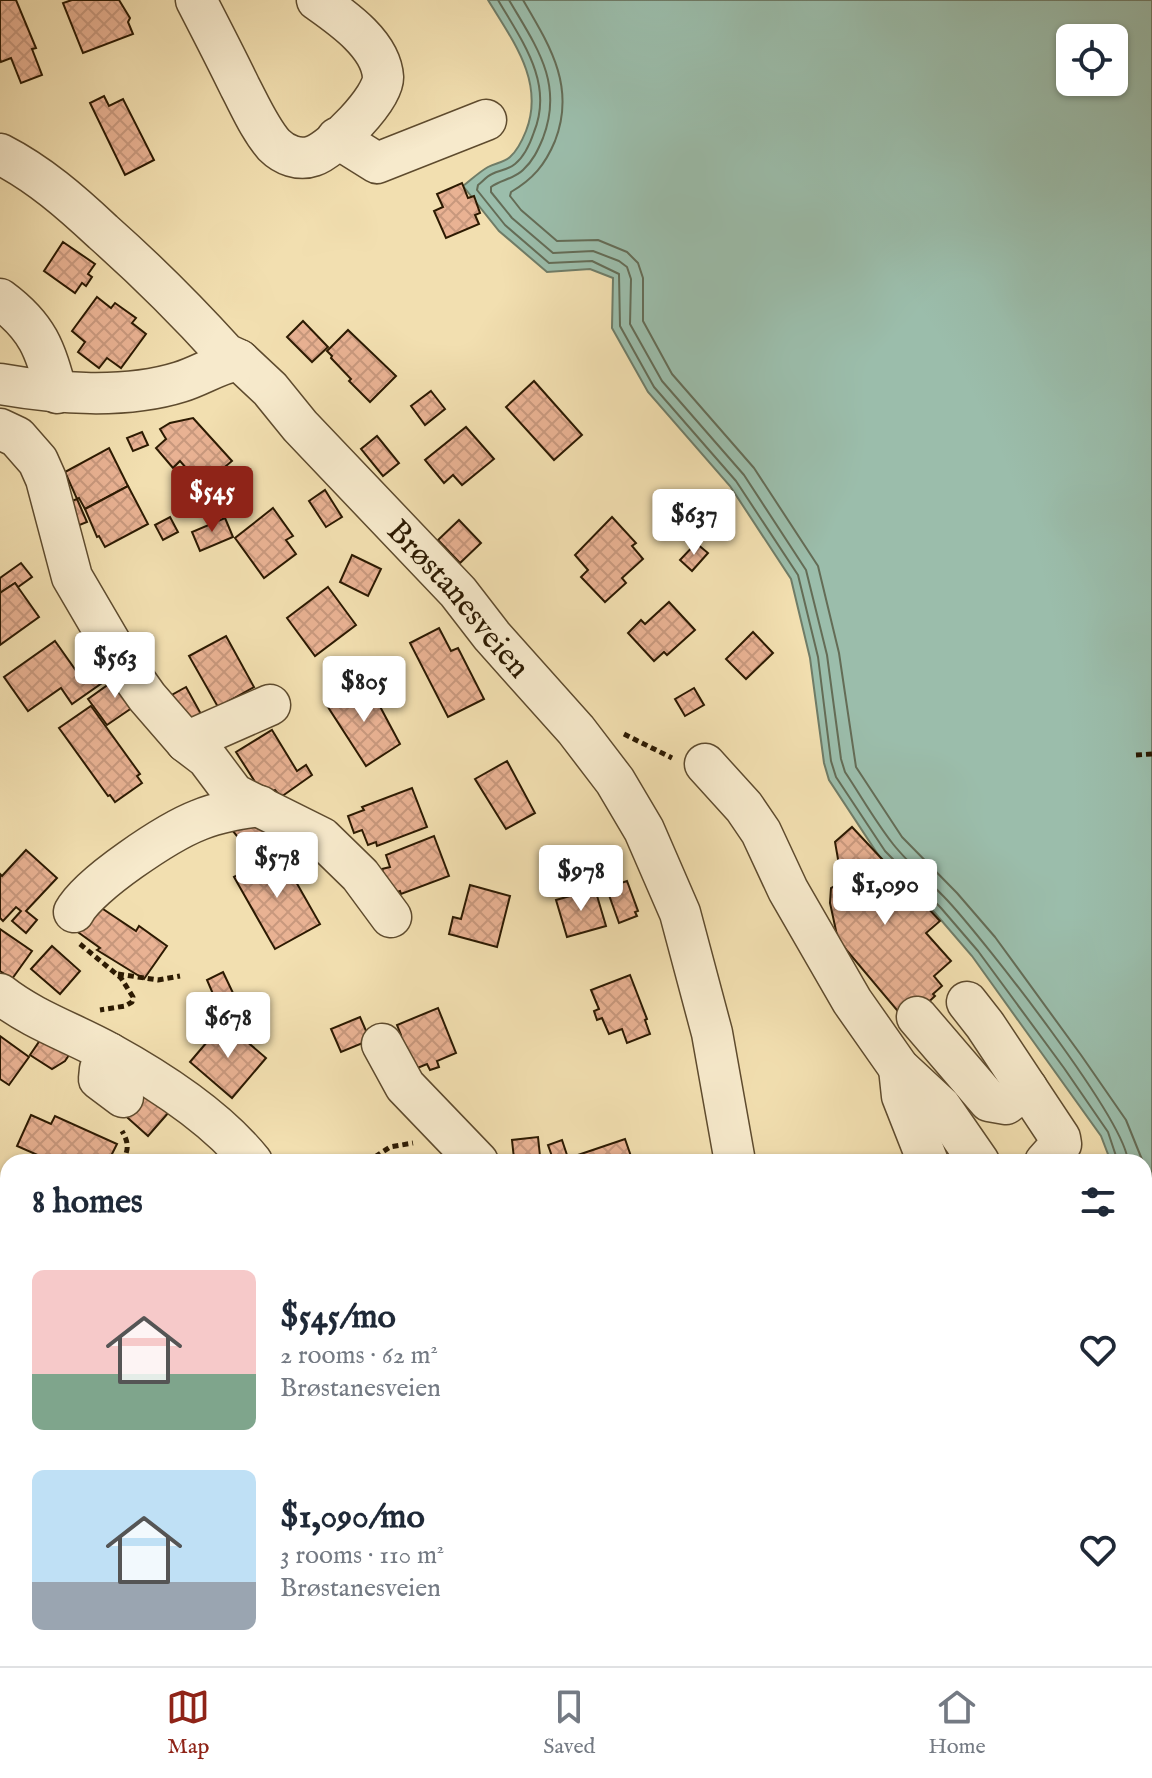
<!DOCTYPE html>
<meta charset="utf-8">
<style>
:root{--surface:#fff;--page:#f6f6f7;--text:#1f2937;--muted:#747a83;--line:#e0e1e3;--accent:#8f2418}
body{margin:0;font-family:"IM FELL English",serif;background:var(--page);color:var(--text);height:100vh;display:flex;flex-direction:column;font-size:30px;white-space:nowrap}
*{box-sizing:border-box;margin:0}
p{font-size:26px;color:var(--muted)}
.icon{flex:none;width:44px;height:44px;fill:none;stroke:currentColor;stroke-width:2;stroke-linecap:round;stroke-linejoin:round}
.map{position:relative;flex:1;overflow:hidden}
.sheet{position:absolute;left:0px;top:1154px;width:1152px;height:512px;display:flex;flex-direction:column;background:var(--surface);border-radius:24px 24px 0 0;box-shadow:0 2px 6px #0004}
.sheet>*{flex:none}
.fabs{position:absolute;left:1056px;top:24px;display:grid;gap:16px}
.fabs a{display:grid;place-items:center;width:72px;height:72px;border-radius:12px;background:var(--surface);box-shadow:0 2px 6px #0004;font-size:40px}
.price{position:absolute;translate:-50% -68px;padding:0 18px;border-radius:8px;background:#fff;color:#222;font-size:26px;line-height:52px;filter:drop-shadow(0 2px 4px #0008)}
.price::after{content:'';position:absolute;left:50%;top:48px;width:24px;height:18px;margin-left:-12px;background:inherit;clip-path:polygon(0 0,100% 0,50% 100%)}
.price.active{background:var(--accent);color:#fff}
ul{padding:0;list-style:none}
li{display:flex;align-items:center;gap:24px;height:200px;padding:0 32px}
li span{display:grid;place-items:center;flex:none;width:224px;height:160px;border-radius:12px;color:#555}
li>.icon{margin-inline-start:auto}
span .icon{width:96px;height:96px;fill:#fffc;stroke-width:1}
li b{font-size:34px}
h2{display:flex;justify-content:space-between;align-items:center;height:96px;padding:0 32px;font-size:34px}
.menu{display:flex;justify-content:space-around;align-items:center;height:112px;border-top:2px solid var(--line);background:var(--surface);font-size:22px;color:var(--muted)}
.menu a{display:grid;justify-items:center;gap:4px}
.menu .active{color:var(--accent)}
.map>svg:first-child{display:block}
.water{fill:#9bbdab;stroke:#6f7c67;stroke-width:2;fill-rule:evenodd}
.lines{fill:none;stroke-linecap:round;stroke-linejoin:round}
.shore{stroke:#646c56;stroke-width:2}
.building{fill:url(#building-cross-hatch);stroke:#2c1a02;stroke-width:2}
.minor-casing{stroke:#5e4b2e;stroke-width:43}
.path{stroke:#2c1a02;stroke-width:5;stroke-dasharray:6 4;stroke-linecap:butt}
.minor{stroke:#f7eacc;stroke-width:40}
.labels{text-anchor:middle;stroke-width:7;stroke-linejoin:round;paint-order:stroke}
.street-label{font-size:32px;fill:#2c1a02;stroke:#f7eacc}
</style>
<div class="map">
<svg width="1152" height="1666" viewBox="0 0 1152 1666">
<defs>
<pattern id="building-cross-hatch" width="8" height="8" patternUnits="userSpaceOnUse" patternTransform="scale(2)"><rect width="8" height="8" fill="#e9b293"/><path d="M0 0l8 8M0 8l8-8" fill="none" stroke="#c8987d"/></pattern>
</defs>
<rect width="100%" height="100%" fill="#f2dfb0"/>
<filter id="stains"><feTurbulence type="fractalNoise" baseFrequency=".0025" numOctaves="4"/><feColorMatrix values="0 0 0 0 .2 0 0 0 0 .09 0 0 0 0 .02 0 0 0 .5 -.17"/></filter>
<radialGradient id="worn" r=".72"><stop offset=".6" stop-color="#630" stop-opacity="0"/><stop offset="1" stop-color="#630" stop-opacity=".3"/></radialGradient>
<!-- water -->
<path class="water" d="M488,0h664v1193l-8,-1v-30h-33l-10,-26 -129,-180 -37,-43 -56,-57 -50,-76 -5,-17 -14,-105 -19,-79 -61,-93 -82,-94 -36,-64 1,-50 -23,-9 -43,3 -48,-41 -36,-45c8,-6 16,-14 25,-19 7,-4 15,-4 22,-10 8,-7 12,-16 16,-26 19,-49 -13,-90 -38,-131zM1070,38h44v44h-44z"/>
<g class="lines">
<!-- shore -->
<g class="shore">
<path d="M498,0c24,41 56,83 36,132 -4,12 -9,24 -19,32 -7,6 -15,6 -23,10 -5,2 -10,8 -14,11l-1,5 28,35 44,38 43,-2 27,13 1,52 34,61 82,94 62,94 20,82 13,104 5,16 49,74 56,57 37,43 86,117 44,64 10,30"/>
<path d="M509,0c27,46 55,83 34,138 -5,12 -10,23 -20,32 -9,9 -23,10 -32,17v5l21,26 41,35 40,-2 26,10 8,6 4,12 -1,45 32,57 82,94 62,95 21,85 14,104 4,13c16,24 30,49 48,72 16,20 37,38 55,57 35,38 178,219 180,261"/>
<path d="M523,0c27,46 53,87 32,141 -10,24 -22,38 -44,51l-1,4 11,14 36,31 41,-1 29,12 11,11 5,15v43l29,53 82,94 64,98 21,87 17,114 46,70 55,56 38,44 86,118 45,65 17,42"/>
</g>
</g>
<!-- building -->
<g class="building">
<path d="M0,0h16l20,48 -4,1 10,26 -21,8 -10,-25 -10,4 -1,-3z"/>
<path d="M72,0h47l11,18 -2,4 5,12 -50,19 -20,-50z"/>
<path d="M104,96l5,10 14,-7 31,61 -29,15 -35,-72z"/>
<path d="M462,183l6,15 6,-2 6,17 -5,2 4,9 -33,14 -12,-27 9,-4 -6,-13z"/>
<path d="M63,242l32,22 -7,10 4,3 -6,9 -4,-3 -7,10 -31,-22z"/>
<path d="M97,297l14,11 4,-5 21,15 -4,5 14,11 -25,34 -14,-10 -8,10 -21,-16 7,-10 -13,-11z"/>
<path d="M303,321l25,26 -16,15 -25,-25z"/>
<path d="M348,330l48,46 -26,26 -21,-21 2,-2 -20,-21 1,-2 -5,-5z"/>
<path d="M534,381l48,54 -28,25 -48,-53z"/>
<path d="M431,391l14,18 -20,16 -14,-19z"/>
<path d="M193,418l39,43 -30,25 -22,-25 -7,7 -17,-20 10,-9 -6,-10 10,-6z"/>
<path d="M466,427l28,32 -32,26 -9,-10 -9,8 -19,-23z"/>
<path d="M142,432l6,13 -15,6 -6,-13z"/>
<path d="M377,436l22,27 -16,13 -22,-27z"/>
<path d="M109,448l19,38 -43,23 -6,-11 -2,1 -12,-27z"/>
<path d="M128,486l20,38 -43,23 -6,-11 -2,1 -12,-28z"/>
<path d="M325,490l17,27 -16,10 -17,-26z"/>
<path d="M77,499l10,23 -10,4 -11,-23z"/>
<path d="M273,508l20,28 -7,4 10,14 -32,24 -29,-40z"/>
<path d="M170,517l8,15 -15,8 -8,-15z"/>
<path d="M612,517l24,26 -4,3 11,13 -21,19 4,5 -21,19 -24,-25 7,-7 -13,-15z"/>
<path d="M225,518l8,19 -33,14 -8,-19z"/>
<path d="M459,520l22,23 -21,20 -22,-23z"/>
<path d="M696,543l12,10 -16,18 -12,-11z"/>
<path d="M352,555l29,14 -13,27 -28,-14z"/>
<path d="M21,563l11,14 -14,10 -3,-4 -15,10v-15z"/>
<path d="M15,583l24,34 -39,28v-52z"/>
<path d="M328,587l28,38 -41,31 -28,-38z"/>
<path d="M669,602l26,28 -28,25 -3,-3 -10,9 -26,-28 13,-13 4,4z"/>
<path d="M439,628l12,23 7,-3 26,51 -36,18 -38,-74z"/>
<path d="M753,632l20,21 -27,26 -20,-20z"/>
<path d="M226,636l28,51 -36,20 -29,-51z"/>
<path d="M55,641l22,31 21,-15 14,19 -40,28 -11,-16 -33,23 -24,-34z"/>
<path d="M123,674l19,27 -35,24 -19,-26z"/>
<path d="M360,682l12,20 4,-3 24,45 -34,22 -40,-62z"/>
<path d="M186,687l15,27 -16,9 -15,-27z"/>
<path d="M694,688l10,17 -19,11 -10,-17z"/>
<path d="M91,706l49,68 -3,2 5,7 -27,19 -5,-7 -2,1 -49,-68z"/>
<path d="M272,730l25,41 9,-6 6,10 -31,22 -6,-7 -11,6 -28,-44z"/>
<path d="M507,761l28,52 -29,16 -31,-50z"/>
<path d="M412,788l15,39 -50,19 -1,-4 -8,3 -6,-15 -8,3 -6,-17 16,-6 -2,-3z"/>
<path d="M256,811l20,25 -8,7 -23,3 -13,-16z"/>
<path d="M852,827l88,94 -14,12 25,28 -17,15 8,10 -9,8 2,2 -28,26 -69,-82 -8,-37 1,-15 11,-6 -7,-40z"/>
<path d="M434,836l15,40 -48,18 -1,-3 -9,3 -9,-25 8,-2 -4,-12z"/>
<path d="M26,850l31,28 -31,33 11,9 -11,13 -14,-12 9,-10 -5,-4 -13,14 -3,-3v-44l2,2z"/>
<path d="M279,852l41,72 -45,25 -41,-72z"/>
<path d="M576,854l4,15 13,-3 8,22 -27,7 -1,-5 -14,4 -4,-15 6,-2 -5,-17z"/>
<path d="M627,881l11,30 -3,1 2,4 -18,7 -14,-39 6,-2 1,4z"/>
<path d="M470,885l40,11 -13,51 -48,-13 4,-17 8,2z"/>
<path d="M595,889l11,37 -39,11 -11,-37z"/>
<path d="M94,903l42,28 3,-5 28,20 -23,33 -47,-29 3,-2 -25,-18z"/>
<path d="M0,929l32,22 -20,28 -12,-8z"/>
<path d="M52,946l28,25 -20,23 -29,-25z"/>
<path d="M223,972l10,21 -17,8 -9,-21z"/>
<path d="M630,975l17,44 -2,1 5,14 -23,9 -5,-14 -13,5 -7,-16 -5,2 -3,-9 5,-2 -8,-19z"/>
<path d="M438,1008l18,45 -19,8 2,6 -9,3 -3,-6 -12,5 -23,-30 9,-4 -4,-10z"/>
<path d="M360,1017l10,23 -29,12 -10,-23z"/>
<path d="M224,1022l42,36 -34,40 -42,-36z"/>
<path d="M47,1030l26,19 -8,12 -13,8 -22,-14z"/>
<path d="M0,1036l29,21 -20,28 -9,-6z"/>
<path d="M142,1087l27,25 -21,24 -28,-25z"/>
<path d="M31,1115l20,9 4,-8 62,28 -9,18h-60l1,-2 -32,-14z"/>
<path d="M538,1137l2,19 -26,3 -2,-19z"/>
<path d="M625,1139l8,23h-53l-2,-7z"/>
<path d="M562,1140l5,15 -14,4 -5,-14z"/>
<path d="M0,1293l8,15v50l-8,4z"/>
<path d="M8,1487v53h-8v-50z"/>
<path d="M46,1658h46l4,8h-46z"/>
<path d="M565,1658h51l2,8h-51z"/>
</g>
<g class="lines">
<!-- minor casing -->
<g class="minor-casing">
<g id="minor">
<path d="M196,0c15,29 30,58 44,87 10,19 20,42 34,58 10,10 25,16 39,11 19,-6 71,-58 70,-79 -2,-33 -42,-60 -66,-77"/>
<path d="M337,138l40,25 109,-43"/>
<path id="s1" d="M0,154c39,20 71,48 103,78 44,39 84,79 123,122l13,6 31,29 30,37 158,166 34,44 84,94 39,51 29,49 36,83 32,120 23,129"/>
<path d="M0,299c38,28 45,50 57,94"/>
<path d="M0,384c56,10 126,15 180,-2 20,-6 39,-19 59,-22"/>
<path d="M0,429l17,8 21,24 8,18 26,98 48,82 27,38 39,45 21,16 27,36 88,44 38,37 31,42"/>
<path d="M186,742l84,-37"/>
<path d="M705,764l39,43 17,25 27,58 64,111 47,67 42,39 38,55"/>
<path d="M74,912c15,-28 94,-80 125,-92 19,-8 40,-11 61,-14"/>
<path d="M0,994c33,26 73,39 109,59 51,28 107,64 143,109"/>
<path d="M967,1002l18,23 75,113 1,6 -16,18"/>
<path d="M917,1017l72,84 17,3 21,-16"/>
<path d="M382,1044l23,42 73,76"/>
<path d="M109,1053l-9,16 -1,10 24,18"/>
<path d="M899,1068l3,28 26,66"/>
<path d="M1144,1318l8,6"/>
<path d="M1144,1370l8,6"/>
<path d="M434,1658l9,8"/>
<path d="M844,1658l2,8"/>
<path d="M634,1662l1,4"/>
</g>
</g>
<!-- path -->
<g class="path">
<path d="M624,734l48,24"/>
<path d="M1136,755l16,-1"/>
<path d="M80,944l41,34 12,19 -1,5 -7,4 -25,4"/>
<path d="M118,974l40,6 22,-4"/>
<path d="M122,1162c7,-12 7,-19 0,-31"/>
<path d="M367,1162l23,-15 23,-4"/>
</g>
<!-- minor -->
<use href="#minor" class="minor"/>
</g>
<g class="labels">
<!-- street labels -->
<g class="street-label">
<text dy="11" stroke="none"><textPath href="#s1" startOffset="642">Brøstanesveien</textPath></text>
</g>
</g>
<rect width="100%" height="100%" filter="url(#stains)"/>
<rect width="100%" height="100%" fill="url(#worn)"/>
</svg>
<div class="fabs">
<a><svg class="icon" aria-label="locate" viewBox="0 0 24 24"><circle cx="12" cy="12" r="6"/><path d="M12 2v4M12 18v4M2 12h4M18 12h4"/></svg></a>
</div>
<b class="price active" style="left:212px;top:534px">$545</b>
<b class="price" style="left:694px;top:557px">$637</b>
<b class="price" style="left:115px;top:700px">$563</b>
<b class="price" style="left:364px;top:724px">$805</b>
<b class="price" style="left:277px;top:900px">$578</b>
<b class="price" style="left:581px;top:913px">$978</b>
<b class="price" style="left:885px;top:927px">$1,090</b>
<b class="price" style="left:228px;top:1060px">$678</b>
<section class="sheet">
<h2>8 homes<svg class="icon" aria-label="filters" viewBox="0 0 24 24"><path d="M4 7h16M4 17h16"/><circle cx="9" cy="7" r="2"/><circle cx="15" cy="17" r="2"/></svg></h2>
<ul>
<li><span style="background:linear-gradient(#f6c9c9 65%,#7fa58c 0)"><svg class="icon" aria-label="home" viewBox="0 0 24 24"><path d="M3 11l9-7 9 7M6 9v11h12V9"/></svg></span><div><b>$545/mo</b><p>2 rooms · 62 m²</p><p>Brøstanesveien</p></div><svg class="icon" aria-label="heart" viewBox="0 0 24 24"><path d="M12 20l-8-8c-3-5 5-10 8-4 3-6 11-1 8 4z"/></svg></li>
<li><span style="background:linear-gradient(#bfe0f5 70%,#9aa5b1 0)"><svg class="icon" aria-label="home" viewBox="0 0 24 24"><path d="M3 11l9-7 9 7M6 9v11h12V9"/></svg></span><div><b>$1,090/mo</b><p>3 rooms · 110 m²</p><p>Brøstanesveien</p></div><svg class="icon" aria-label="heart" viewBox="0 0 24 24"><path d="M12 20l-8-8c-3-5 5-10 8-4 3-6 11-1 8 4z"/></svg></li>
</ul>
</section>
</div>
<nav class="menu">
<a class="active"><svg class="icon" aria-label="map" viewBox="0 0 24 24"><path d="M3 6l6-2 6 2 6-2v14l-6 2-6-2-6 2zM9 4v14M15 6v14"/></svg>Map</a>
<a><svg class="icon" aria-label="saved" viewBox="0 0 24 24"><path d="M7 4h10v16l-5-4-5 4z"/></svg>Saved</a>
<a><svg class="icon" aria-label="home" viewBox="0 0 24 24"><path d="M3 11l9-7 9 7M6 9v11h12V9"/></svg>Home</a>
</nav>
